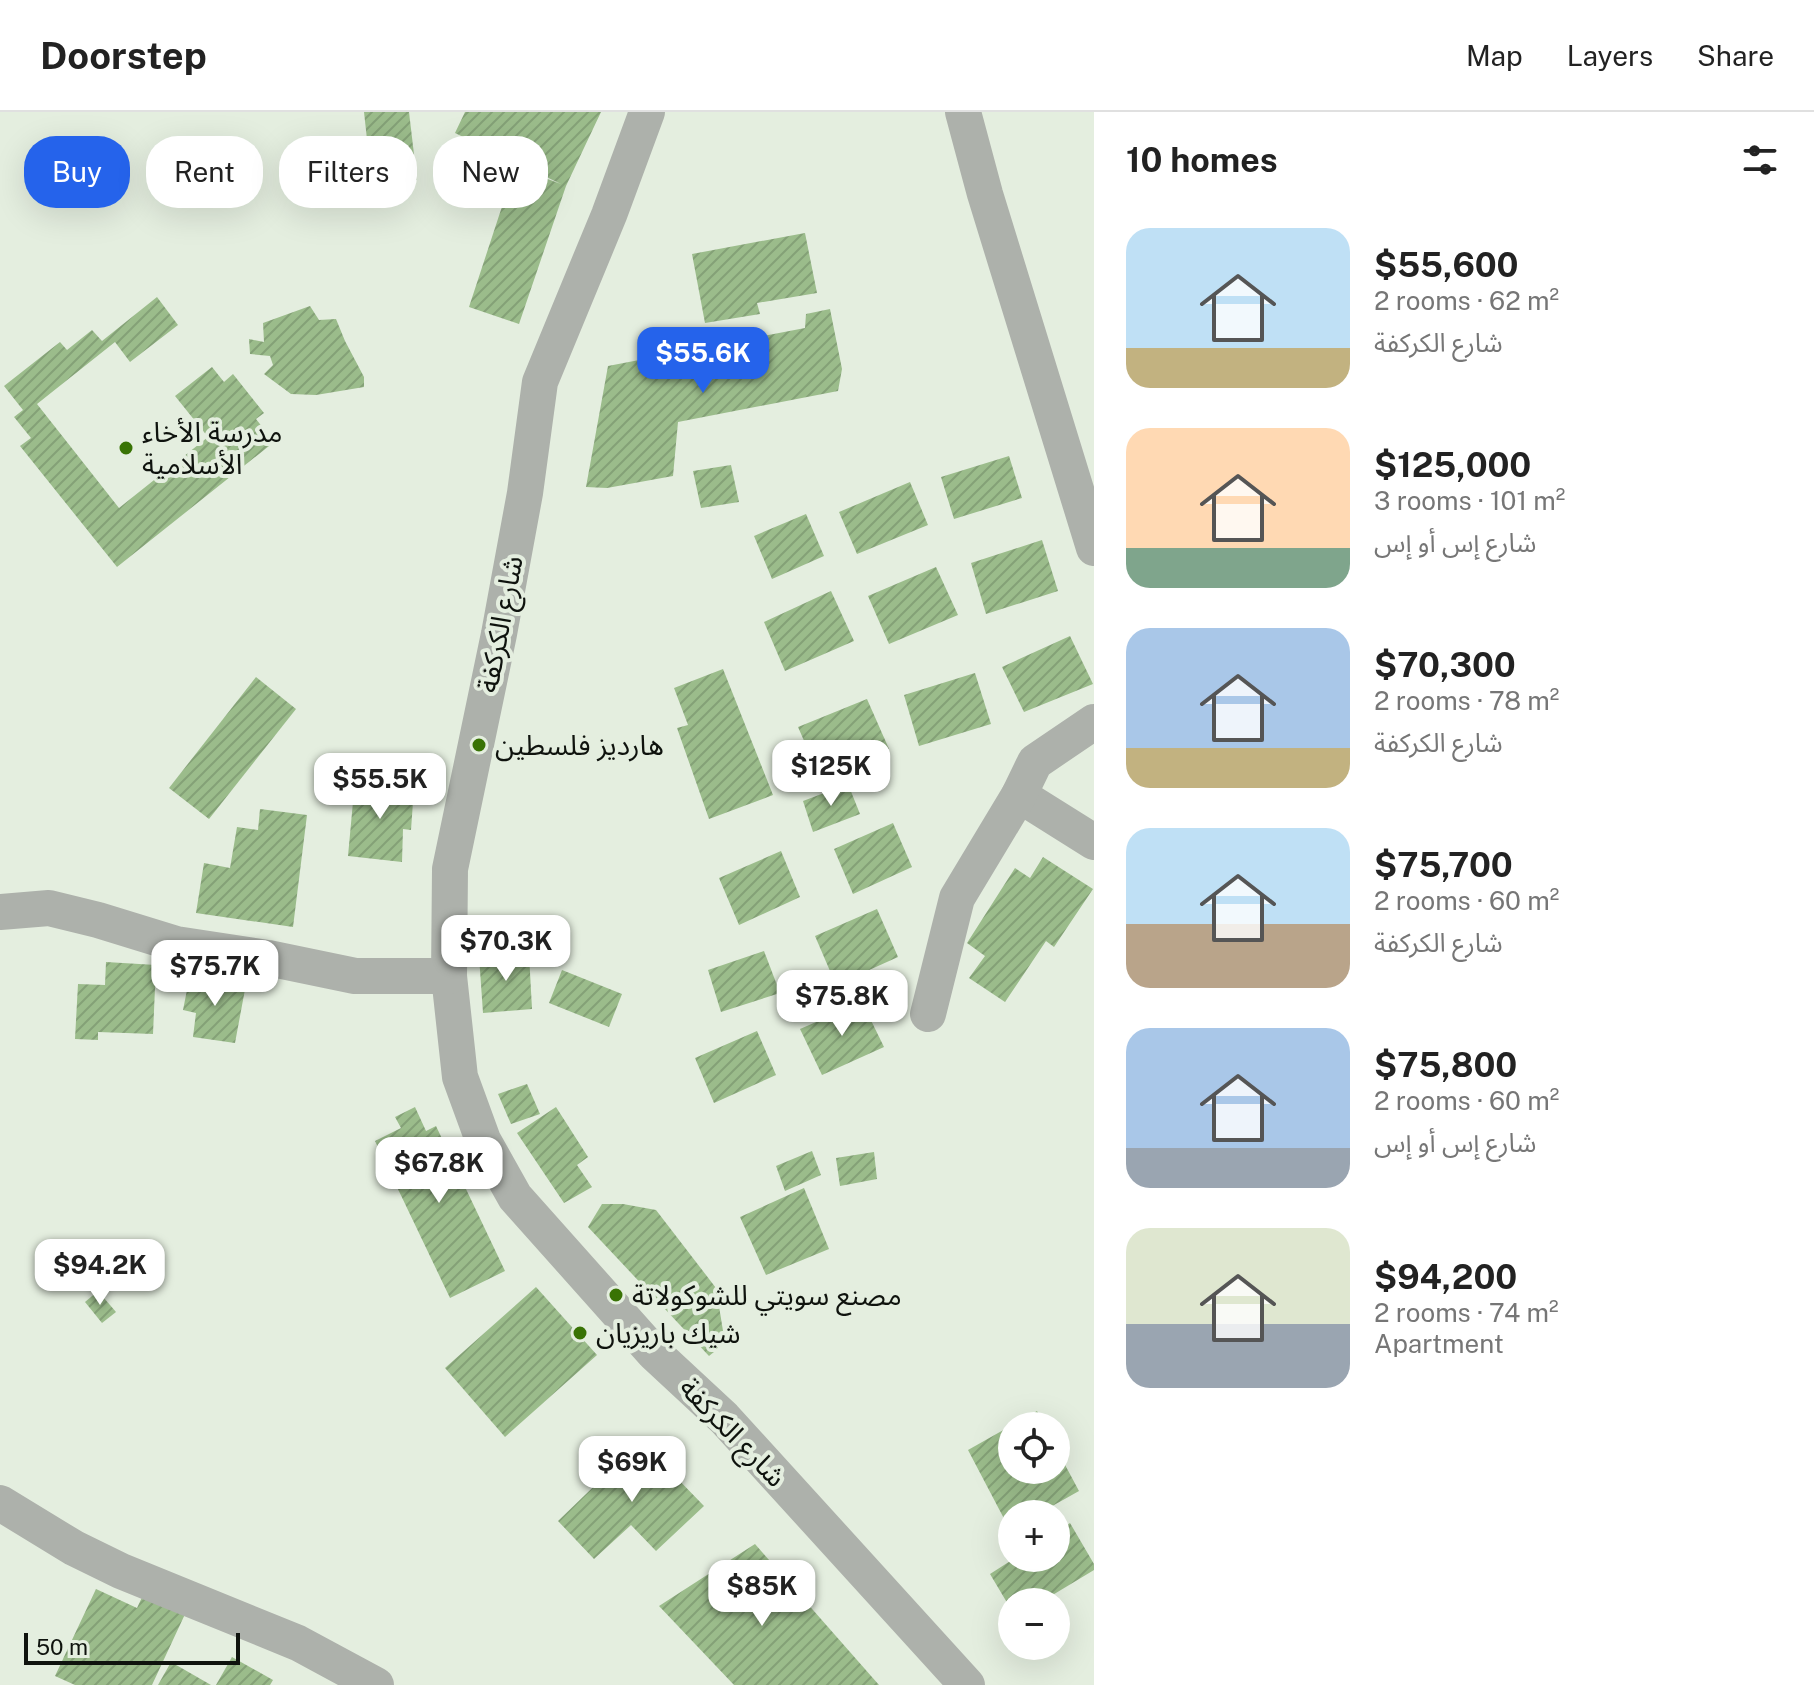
<!DOCTYPE html>
<meta charset="utf-8">
<style>
:root{--surface:#fff;--page:#f6f6f6;--text:#222;--muted:#767676;--line:#e0e0e0;--accent:#2563eb}
body{margin:0;font-family:"Public Sans","Noto Sans Arabic",sans-serif;background:var(--page);color:var(--text);height:100vh;display:flex;flex-direction:column;font-size:30px;white-space:nowrap}
*{box-sizing:border-box;margin:0}
p{font-size:26px;color:var(--muted)}
.icon{flex:none;width:44px;height:44px;fill:none;stroke:currentColor;stroke-width:2;stroke-linecap:round;stroke-linejoin:round}
.map{position:relative;flex:1;overflow:hidden}
.sheet{display:flex;flex-direction:column;background:var(--surface);width:720px}
.sheet>*{flex:none}
.top-card{position:absolute;left:24px;top:24px;width:760px;height:72px;display:flex;gap:16px}
.tools{position:absolute;left:998px;top:1300px;display:grid;gap:16px}
.tools a{display:grid;place-items:center;width:72px;height:72px;border-radius:50%;background:var(--surface);box-shadow:0 8px 32px #0002;font-size:40px}
.scale{position:absolute;left:24px;bottom:20px;width:216px;box-sizing:border-box;padding-left:8px;border:4px solid #0f130e;border-top:0;font-size:22px;line-height:28px;white-space:nowrap;color:#0f130e;-webkit-text-stroke:6px #e4eedf;paint-order:stroke}
.price{position:absolute;translate:-50% -68px;padding:0 18px;border-radius:16px;background:#fff;color:#222;font-size:26px;line-height:52px;filter:drop-shadow(0 2px 4px #0008)}
.price::after{content:'';position:absolute;left:50%;top:48px;width:24px;height:18px;margin-left:-12px;background:inherit;clip-path:polygon(0 0,100% 0,50% 100%)}
.price.on{background:var(--accent);color:#fff}
ul{padding:0;list-style:none}
li{display:flex;align-items:center;gap:24px;height:200px;padding:0 32px}
li span{display:grid;place-items:center;flex:none;width:224px;height:160px;border-radius:24px;color:#555}
li>.icon{margin-inline-start:auto}
span .icon{width:96px;height:96px;fill:#fffc;stroke-width:1}
li b{font-size:34px}
h2{display:flex;justify-content:space-between;align-items:center;height:96px;padding:0 32px;font-size:34px}
.tag{padding:0 28px;border-radius:32px;background:var(--surface);box-shadow:0 8px 32px #0002;font-size:28px;line-height:72px}
.tag.on{background:var(--accent);color:#fff}
header{display:flex;align-items:center;gap:48px;box-sizing:border-box;height:112px;padding:0 40px;background:var(--surface);border-bottom:2px solid var(--line)}
header strong{font-size:38px}
nav{display:flex;gap:44px;margin-inline-start:auto;font-size:28px}
main{display:flex;flex:1;min-height:0}
.map>svg:first-child{display:block}
.building{fill:url(#building-hatch)}
.lines{fill:none;stroke-linecap:round;stroke-linejoin:round}
.minor{stroke:#adb1ab;stroke-width:36}
.poi-dot{fill:#397305;stroke:#e4eedf;stroke-width:3}
.labels{text-anchor:middle;stroke-width:8;stroke-linejoin:round;paint-order:stroke}
.poi-label{font-size:28px;fill:#0f130e;stroke:#e4eedf;text-anchor:start}
.street-label{font-size:28px;fill:#0f130e;stroke:#e4eedf}
</style>
<header>
<strong>Doorstep</strong>
<nav><a>Map</a><a>Layers</a><a>Share</a></nav>
</header>
<main>
<div class="map">
<svg width="1094" height="1573" viewBox="0 0 1094 1573">
<defs>
<pattern id="building-hatch" width="6" height="6" patternUnits="userSpaceOnUse" patternTransform="scale(2)"><rect width="6" height="6" fill="#9bbc8b"/><path d="M-1 1l2-2M0 6l6-6M5 7l2-2" fill="none" stroke="#84a177"/></pattern>
</defs>
<rect width="100%" height="100%" fill="#e4eedf"/>
<!-- building -->
<g class="building">
<path d="M364,0h45l8,68 -45,5z"/>
<path d="M465,0h136l-35,74 -47,138 -50,-17 46,-140 46,17 -106,-51z"/>
<path d="M805,121l12,60 -60,10 3,11 -55,9 -13,-69z"/>
<path d="M157,185l21,28 -48,37 -15,-20 -78,62 82,104 89,-71 -33,-41 37,-29 12,15 9,-8 31,39 -8,6 18,23 -157,125 -97,-121 11,-8 -17,-21 9,-7 -19,-24 56,-44 7,8 25,-20 10,11z"/>
<path d="M310,194l9,14 17,-1 9,22 19,36v10l-48,8 -25,-1 -27,-20 9,-9 -3,-9 -20,-2 -1,-15 15,3 -1,-19z"/>
<path d="M830,197l12,60 -4,22 -160,31 -5,54 -66,12 -21,-1 22,-121 197,-38 1,-14z"/>
<path d="M1009,344l13,42 -68,21 -13,-42z"/>
<path d="M731,353l8,37 -38,6 -8,-37z"/>
<path d="M910,370l18,43 -71,29 -18,-42z"/>
<path d="M806,402l18,42 -52,23 -18,-43z"/>
<path d="M1042,428l16,51 -72,23 -15,-51z"/>
<path d="M936,455l22,48 -69,29 -21,-48z"/>
<path d="M831,479l23,50 -69,30 -21,-49z"/>
<path d="M1070,524l23,48 -69,28 -22,-45z"/>
<path d="M723,557l50,126 -64,24 -32,-91 11,-3 -14,-37z"/>
<path d="M975,561l16,51 -72,22 -15,-51z"/>
<path d="M256,565l40,32 -87,110 -40,-31z"/>
<path d="M867,587l22,50 -69,28 -22,-50z"/>
<path d="M355,668l59,8 -3,42 -8,-1 -1,33 -54,-6z"/>
<path d="M848,672l12,30 -47,18 -10,-31z"/>
<path d="M260,697l47,6 -14,112 -97,-14 8,-50 26,5 7,-41 21,3z"/>
<path d="M893,711l19,44 -59,27 -19,-45z"/>
<path d="M781,739l19,46 -61,28 -20,-47z"/>
<path d="M1043,745l50,32 -39,58 -8,-6 -41,61 -36,-24 16,-22 -18,-13 48,-75 15,10z"/>
<path d="M877,797l21,48 -62,28 -21,-49z"/>
<path d="M764,839l16,42 -59,19 -13,-42z"/>
<path d="M529,842l3,55 -49,4 -4,-57z"/>
<path d="M106,850l50,3 -3,69 -55,-2v8l-23,-1 3,-55 27,1z"/>
<path d="M562,858l60,24 -13,33 -60,-24z"/>
<path d="M190,863l56,9 -11,59 -42,-6 3,-24 -13,-3z"/>
<path d="M862,890l22,45 -62,28 -22,-46z"/>
<path d="M757,919l19,44 -62,28 -19,-45z"/>
<path d="M527,972l13,30 -29,10 -13,-30z"/>
<path d="M415,995l11,24 10,-5 69,145 -55,27 -75,-157 26,-13 -6,-11z"/>
<path d="M556,995l32,50 -11,8 15,22 -28,16 -47,-70z"/>
<path d="M812,1039l9,24 -36,16 -9,-25z"/>
<path d="M874,1040l3,27 -37,7 -4,-28z"/>
<path d="M804,1076l25,61 -63,26 -26,-58z"/>
<path d="M602,1092h21l33,6 60,78 9,55 -16,13 -121,-129z"/>
<path d="M536,1175l61,68 -92,82 -60,-69z"/>
<path d="M98,1179l18,21 -14,11 -17,-21z"/>
<path d="M1037,1299l8,15h-33v44h44v-22l23,43 -41,23h-26v15l-2,1 -42,-80z"/>
<path d="M641,1329l63,65 -48,45 -25,-26 -37,34 -36,-38z"/>
<path d="M1070,1411l24,41v6l-53,32h-29v9l-22,-37 25,-16h41v-26z"/>
<path d="M755,1432l124,141h-145l-75,-79z"/>
<path d="M96,1477l41,19 7,-15 42,19 -34,73h-77l-20,-9z"/>
<path d="M232,1545l41,23 -3,5h-54z"/>
<path d="M171,1550l40,23h-53z"/>
</g>
<g class="lines">
<!-- minor -->
<g class="minor">
<path d="M647,0l-38,103 -69,167 -15,111 -26,141 -49,235 -1,107 11,101 23,63 32,57 139,156 70,65 243,267"/>
<path d="M963,0l22,82 109,354"/>
<path d="M1019,683l75,47"/>
<path d="M0,800l49,-4 49,12 78,24 92,14 87,18h94"/>
<path d="M928,902l29,-116 62,-103 16,-33 59,-40"/>
<path d="M0,1391l74,45 47,23 177,72 78,42"/>
</g>
</g>
<!-- markers -->
<g class="poi-dot">
<circle cx="126" cy="336" r="8"/>
<circle cx="479" cy="633" r="8"/>
<circle cx="616" cy="1183" r="8"/>
<circle cx="580" cy="1221" r="8"/>
</g>
<g class="labels">
<!-- poi labels -->
<g class="poi-label">
<text x="142" y="330">مدرسة الأخاء<tspan x="142" dy="32">الأسلامية</tspan></text>
<text x="495" y="643">هارديز فلسطين</text>
<text x="632" y="1193">مصنع سويتي للشوكولاتة</text>
<text x="596" y="1231">شيك باريزيان</text>
</g>
<!-- street labels -->
<g class="street-label">
<text transform="translate(500 512) rotate(-79)" y="10">شارع الكركفة</text>
<text transform="translate(733 1320) rotate(46)" y="10">شارع الكركفة</text>
</g>
</g>
</svg>
<div class="tools">
<a><svg class="icon" aria-label="locate" viewBox="0 0 24 24"><circle cx="12" cy="12" r="6"/><path d="M12 2v4M12 18v4M2 12h4M18 12h4"/></svg></a>
<a>+</a>
<a>−</a>
</div>
<div class="scale">50 m</div>
<b class="price on" style="left:703px;top:283px">$55.6K</b>
<b class="price" style="left:831px;top:696px">$125K</b>
<b class="price" style="left:380px;top:709px">$55.5K</b>
<b class="price" style="left:506px;top:871px">$70.3K</b>
<b class="price" style="left:215px;top:896px">$75.7K</b>
<b class="price" style="left:842px;top:926px">$75.8K</b>
<b class="price" style="left:439px;top:1093px">$67.8K</b>
<b class="price" style="left:100px;top:1195px">$94.2K</b>
<b class="price" style="left:632px;top:1392px">$69K</b>
<b class="price" style="left:762px;top:1516px">$85K</b>
<div class="top-card">
<a class="tag on">Buy</a>
<a class="tag">Rent</a>
<a class="tag">Filters</a>
<a class="tag">New</a>
</div>
</div>
<section class="sheet">
<h2>10 homes<svg class="icon" aria-label="filters" viewBox="0 0 24 24"><path d="M4 7h16M4 17h16"/><circle cx="9" cy="7" r="2"/><circle cx="15" cy="17" r="2"/></svg></h2>
<ul>
<li><span style="background:linear-gradient(#bfe0f5 75%,#c2b280 0)"><svg class="icon" aria-label="home" viewBox="0 0 24 24"><path d="M3 11l9-7 9 7M6 9v11h12V9"/></svg></span><div><b>$55,600</b><p>2 rooms · 62 m²</p><p>شارع الكركفة</p></div></li>
<li><span style="background:linear-gradient(#ffd9b3 75%,#7fa58c 0)"><svg class="icon" aria-label="home" viewBox="0 0 24 24"><path d="M3 11l9-7 9 7M6 9v11h12V9"/></svg></span><div><b>$125,000</b><p>3 rooms · 101 m²</p><p>شارع إس أو إس</p></div></li>
<li><span style="background:linear-gradient(#a9c7e8 75%,#c2b280 0)"><svg class="icon" aria-label="home" viewBox="0 0 24 24"><path d="M3 11l9-7 9 7M6 9v11h12V9"/></svg></span><div><b>$70,300</b><p>2 rooms · 78 m²</p><p>شارع الكركفة</p></div></li>
<li><span style="background:linear-gradient(#bfe0f5 60%,#b9a48a 0)"><svg class="icon" aria-label="home" viewBox="0 0 24 24"><path d="M3 11l9-7 9 7M6 9v11h12V9"/></svg></span><div><b>$75,700</b><p>2 rooms · 60 m²</p><p>شارع الكركفة</p></div></li>
<li><span style="background:linear-gradient(#a9c7e8 75%,#9aa5b1 0)"><svg class="icon" aria-label="home" viewBox="0 0 24 24"><path d="M3 11l9-7 9 7M6 9v11h12V9"/></svg></span><div><b>$75,800</b><p>2 rooms · 60 m²</p><p>شارع إس أو إس</p></div></li>
<li><span style="background:linear-gradient(#dfe7d0 60%,#9aa5b1 0)"><svg class="icon" aria-label="home" viewBox="0 0 24 24"><path d="M3 11l9-7 9 7M6 9v11h12V9"/></svg></span><div><b>$94,200</b><p>2 rooms · 74 m²</p><p>Apartment</p></div></li>
</ul>
</section>
</main>
